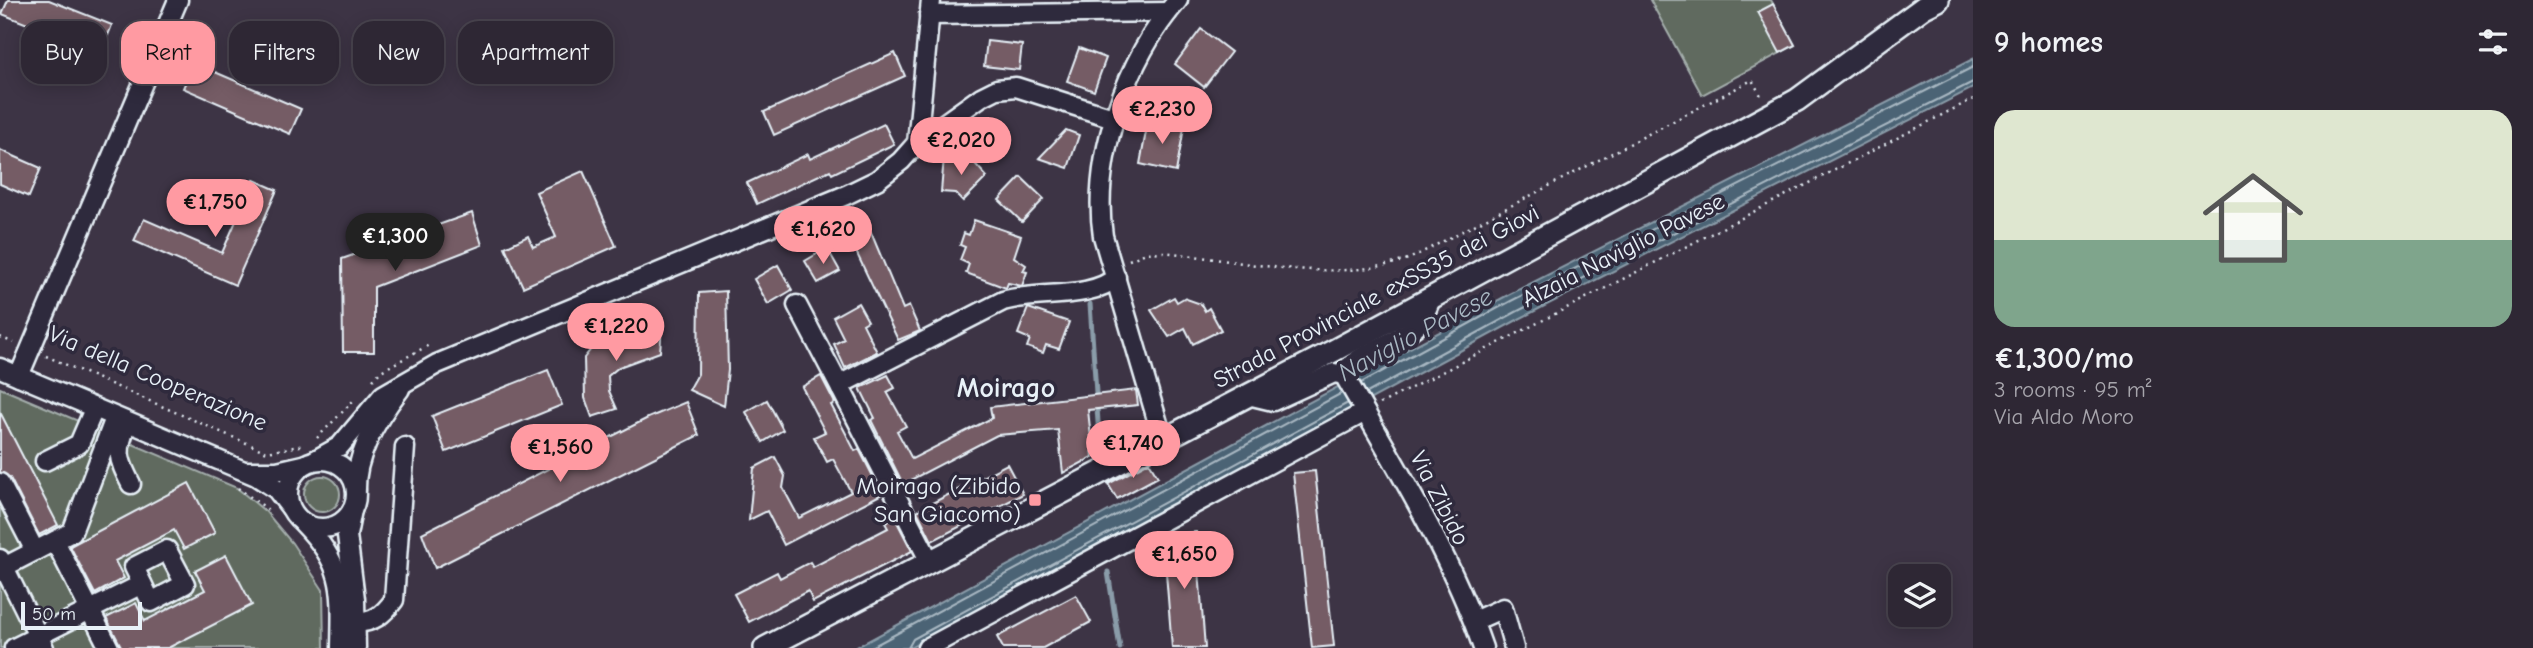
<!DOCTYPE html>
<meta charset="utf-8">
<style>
:root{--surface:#2e2734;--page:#362f3c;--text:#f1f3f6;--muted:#a7a5ac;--line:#49444f;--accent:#ff9aa2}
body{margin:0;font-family:"Comic Neue",sans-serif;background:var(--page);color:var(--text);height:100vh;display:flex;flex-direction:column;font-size:26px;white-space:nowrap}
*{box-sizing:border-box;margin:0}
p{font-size:23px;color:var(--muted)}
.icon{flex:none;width:38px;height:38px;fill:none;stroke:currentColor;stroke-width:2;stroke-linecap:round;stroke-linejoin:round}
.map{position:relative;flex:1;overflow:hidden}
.side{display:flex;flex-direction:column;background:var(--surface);width:560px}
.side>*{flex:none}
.hud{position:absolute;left:21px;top:21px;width:665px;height:63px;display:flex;gap:14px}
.tools{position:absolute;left:1888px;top:564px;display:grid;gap:14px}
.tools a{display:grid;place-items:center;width:63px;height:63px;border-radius:14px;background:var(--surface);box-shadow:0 4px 18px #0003,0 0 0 2px var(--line);font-size:35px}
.scale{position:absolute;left:21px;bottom:18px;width:121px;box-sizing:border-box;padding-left:7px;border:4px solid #e8f1f8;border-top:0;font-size:19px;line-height:24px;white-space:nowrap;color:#e8f1f8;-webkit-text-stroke:5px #2f2a3d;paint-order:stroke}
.price{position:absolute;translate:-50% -60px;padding:0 16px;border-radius:24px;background:var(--accent);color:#111;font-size:23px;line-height:46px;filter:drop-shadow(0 2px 4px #0008)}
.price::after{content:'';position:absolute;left:50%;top:42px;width:21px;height:16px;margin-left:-10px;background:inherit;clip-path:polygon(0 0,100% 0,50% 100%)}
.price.active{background:#222;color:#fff}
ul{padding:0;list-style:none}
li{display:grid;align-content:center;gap:14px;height:371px;padding:0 21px}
li span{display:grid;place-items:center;height:217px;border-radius:21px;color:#555}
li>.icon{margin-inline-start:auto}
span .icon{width:126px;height:126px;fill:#fffc;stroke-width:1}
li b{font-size:30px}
h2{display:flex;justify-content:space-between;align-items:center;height:84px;padding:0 21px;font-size:30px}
.chip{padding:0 24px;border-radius:21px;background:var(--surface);box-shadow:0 4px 18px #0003,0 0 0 2px var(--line);font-size:24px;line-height:63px}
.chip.active{background:var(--accent);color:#111}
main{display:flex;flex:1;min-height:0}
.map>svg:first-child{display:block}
.green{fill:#616b5f;stroke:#a4aeac;stroke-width:2}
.water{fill:#4b6374;stroke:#8a9ca9;stroke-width:2}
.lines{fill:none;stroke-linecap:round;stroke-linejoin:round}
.shore{stroke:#a9b8c3;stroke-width:2}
.stream{stroke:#8a9ca9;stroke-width:5}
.building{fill:#745c65;stroke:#e8f1f8;stroke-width:2}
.minor-casing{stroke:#e8f1f8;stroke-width:23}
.major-casing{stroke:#e8f1f8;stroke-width:26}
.path{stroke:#e8f1f8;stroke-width:2.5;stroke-dasharray:2 5;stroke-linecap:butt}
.minor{stroke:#2f2a3d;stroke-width:18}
.major{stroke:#2f2a3d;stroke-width:21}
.poi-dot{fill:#ff9aa2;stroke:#2f2a3d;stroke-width:2.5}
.labels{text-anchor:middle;stroke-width:7;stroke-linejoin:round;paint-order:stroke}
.street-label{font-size:24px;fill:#e8f1f8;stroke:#2f2a3d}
.poi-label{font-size:24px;fill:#e8f1f8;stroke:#2f2a3d;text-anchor:end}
.water-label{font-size:26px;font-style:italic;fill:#a9b8c3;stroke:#2f2a3d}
.quarter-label{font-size:28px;font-weight:bold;fill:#e8f1f8;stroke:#2f2a3d}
</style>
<main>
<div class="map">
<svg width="1973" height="648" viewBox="0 0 1973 648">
<rect width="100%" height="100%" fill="#3d3445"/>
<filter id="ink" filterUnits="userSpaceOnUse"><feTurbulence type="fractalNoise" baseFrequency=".0143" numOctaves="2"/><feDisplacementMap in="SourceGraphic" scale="14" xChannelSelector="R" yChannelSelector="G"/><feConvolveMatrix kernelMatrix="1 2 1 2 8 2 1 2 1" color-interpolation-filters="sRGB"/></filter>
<g filter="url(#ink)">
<!-- green -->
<g class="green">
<path d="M1650,0h121l24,45 -93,50z"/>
<path d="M0,388l237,100 29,24 26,31 31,47 1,58h-324z"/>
<circle cx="322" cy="494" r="18"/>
</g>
<!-- water -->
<path class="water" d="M1973,59v29l-454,231 -609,329h-55l653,-353z"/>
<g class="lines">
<!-- shore -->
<g class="shore">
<path d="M1361,383l150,-82 462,-234"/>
<path d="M1367,393l149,-81 457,-230"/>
<path d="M870,648l472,-255"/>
<path d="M908,648l5,-9 435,-236"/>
</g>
<!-- stream -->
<g class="stream">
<path d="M1090,304l9,133"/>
<path d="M1108,572l12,76"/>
</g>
</g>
<!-- building -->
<g class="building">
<path d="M8,0h41l63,25 -11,28 -99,-39z"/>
<path d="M1773,4l22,41 -15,8 -22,-41z"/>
<path d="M1201,29l30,23 -27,35 -29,-23z"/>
<path d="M987,41l35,4 -3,25 -35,-4z"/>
<path d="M1079,48l27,10 -12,33 -27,-10z"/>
<path d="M895,53l10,23 -131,59 -10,-23z"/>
<path d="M194,63l107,46 -11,25 -107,-46z"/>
<path d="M1148,121l36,7 -8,44 -36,-8z"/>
<path d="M884,124l10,20 -62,30 -2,-4 -73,34 -10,-21 61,-29 2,5z"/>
<path d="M1066,130l13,5 -11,33 -29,-10z"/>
<path d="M0,150l41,18 -12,29 -29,-13z"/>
<path d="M944,157l27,2 16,18 -24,24 -8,-8 -14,-1z"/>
<path d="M583,171l33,75 -93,41 -18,-40 23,-11 5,11 23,-10 -20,-45z"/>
<path d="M1021,177l23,22 -22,23 -23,-22z"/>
<path d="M254,180l23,10 -42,95 -101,-44 10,-22 78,34z"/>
<path d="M472,213l10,32 -108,42v65h-31l-1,-93z"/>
<path d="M974,220l47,16 -7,21 12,8 -3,6 4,1 -5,14 -14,-3 -2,5 -40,-15 3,-9 -9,-4 5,-13 -5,-2 4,-12 5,2z"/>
<path d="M870,230l33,79 6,-3 11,25 -22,9 -48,-101z"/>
<path d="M827,248l13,23 -22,12 -13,-22z"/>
<path d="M778,265l14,25 -24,14 -14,-25z"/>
<path d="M726,291l2,79 -4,36 -35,-16 9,-16 1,-81z"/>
<path d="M1174,297l3,5 7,-4 17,6 4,7 4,-3 12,22 -28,14 -8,-16 -16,9 -18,-27z"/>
<path d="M858,303l10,18 -5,3 14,28 -32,16 -11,-24 10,-5 -11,-22z"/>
<path d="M1028,308l41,14 -10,27 -13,-4 -3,8 -16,-6 3,-8 -12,-5z"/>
<path d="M662,325l-2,27 -41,15 -11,9 1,15 8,18 -25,8 -7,-19 -1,-40 11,-14 11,-6 29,-10z"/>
<path d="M548,370l14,35 -116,47 -14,-36z"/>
<path d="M888,375l7,13 -8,4 19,34 -9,5 15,28 80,-41 -2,-11 146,-17 2,15 -50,5 5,47 -30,16 -5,-43 -61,5 -94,49 -32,-64 4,-2 -15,-30z"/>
<path d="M821,376l14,27 -4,2 24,46 4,-2 23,45 -98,51 -17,-34 -18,9 5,-52 21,-11 10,19 -2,12 16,30 52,-26 -18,-33 -6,3 -13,-25 11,-5 -23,-45z"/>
<path d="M767,400l16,30 -20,12 -17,-30z"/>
<path d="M686,402l13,33 -264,133 -13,-35 159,-81 7,16 -1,-19 61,-31z"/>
<path d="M0,412l58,113 -19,10 -29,-57 -10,-6z"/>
<path d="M1149,462l9,15 -41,22 -9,-15z"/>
<path d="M1007,464l16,30 -91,47 -15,-30z"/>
<path d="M1315,471l19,175 -22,2 -19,-175z"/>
<path d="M189,483l26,50 -31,16 -10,-19 -59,31 9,17 -29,16 -25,-48z"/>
<path d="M895,518l17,33 -99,51 -5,-11 -59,31 -15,-28 43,-22 3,6 30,-16 3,5 75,-39 -3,-5z"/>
<path d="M1196,532l9,116h-33l-9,-113z"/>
<path d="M226,555l26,50 -84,43h-46l-16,-30 30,-15 9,18 60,-31 -10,-19z"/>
<path d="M1076,595l15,27 -48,26h-40l-6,-11z"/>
</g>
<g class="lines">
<!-- minor casing -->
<g class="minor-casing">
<g id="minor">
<path d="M929,15l239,-3"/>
<path d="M917,143l14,-143"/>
<path d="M797,305l44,84"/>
<path d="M0,368l256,108 20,13 14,18"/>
<path d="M1344,375c2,-18 62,-35 76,-53 5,-7 8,-17 12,-25"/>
<path d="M19,376l159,-376"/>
<path d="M1248,395l25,6 61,-28 10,2c49,86 107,180 139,273"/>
<path d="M127,423c-11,28 -10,34 4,61"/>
<path d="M1163,440l-60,-204c-12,-77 24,-178 75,-236"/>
<circle cx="322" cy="494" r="34"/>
<path d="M315,460l25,-14 43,-51 54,-31 409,-169 31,-15 24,-19 16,-18 64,-46 16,-8 19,-2 97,31"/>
<path d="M45,461l34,-17 15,-35"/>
<path d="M248,471h29l26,-6"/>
<path d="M0,483l35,68"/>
<path d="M356,489c-1,-35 24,-74 44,-100"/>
<path d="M352,510l-5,25 8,64 1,49"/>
<path d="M303,523c43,44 39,68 38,125"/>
<path d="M55,541l54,107"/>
<path d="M167,550l18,34 -34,18 -17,-35z"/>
<path d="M0,559l44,89"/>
<path d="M930,562l-89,-173v-5l162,-83c31,-10 90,-1 113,-24"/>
<path d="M0,569l72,-37 43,-114"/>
<path d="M1474,621l29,-13 11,40"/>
<path d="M356,623c18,-1 27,-8 38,-23l11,-153"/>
<path d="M14,648l128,-64"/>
<path d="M927,648l438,-236"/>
</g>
</g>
<!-- major casing -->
<g class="major-casing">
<path id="major" d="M765,648l570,-298 462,-250 127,-93 14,-7"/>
</g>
<!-- path -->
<g class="path">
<path d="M1129,260l17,-7 18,-1c78,9 173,33 247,6l341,-178 11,19"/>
<path d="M0,337l14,6"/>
<path d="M46,356l221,96 38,-7"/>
<path d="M373,380l8,-9 48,-26"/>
<path d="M1380,404l593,-305"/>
<path d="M317,438l39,-40"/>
<path d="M238,488l32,23"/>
</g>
<!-- minor -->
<use href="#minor" class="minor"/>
<!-- major -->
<use href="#major" class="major"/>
</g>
</g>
<!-- markers -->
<rect class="poi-dot" x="1028" y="493" width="14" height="14" rx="3.5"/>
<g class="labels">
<!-- street labels -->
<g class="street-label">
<text transform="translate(1623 250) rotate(-27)" y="8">Alzaia Naviglio Pavese</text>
<text transform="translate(1376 296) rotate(-28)" y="8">Strada Provinciale exSS35 dei Giovi</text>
<text transform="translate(158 378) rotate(23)" y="8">Via della Cooperazione</text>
<text transform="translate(1440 498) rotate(63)" y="8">Via Zibido</text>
</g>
<!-- poi labels -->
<g class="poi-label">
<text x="1021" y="494">Moirago (Zibido<tspan x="1021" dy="28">San Giacomo)</tspan></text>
</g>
<!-- water labels -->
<g class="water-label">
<text transform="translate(1415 334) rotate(-28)" y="9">Naviglio Pavese</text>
</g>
<!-- quarter labels -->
<g class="quarter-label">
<text x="1006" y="397">Moirago</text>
</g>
</g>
</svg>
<div class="tools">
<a><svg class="icon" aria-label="layers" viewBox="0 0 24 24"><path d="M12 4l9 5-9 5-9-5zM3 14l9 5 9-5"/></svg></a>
</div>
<div class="scale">50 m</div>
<b class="price" style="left:1162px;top:146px">€2,230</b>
<b class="price" style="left:961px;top:177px">€2,020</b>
<b class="price" style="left:215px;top:239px">€1,750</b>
<b class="price" style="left:823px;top:266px">€1,620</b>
<b class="price active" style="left:395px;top:273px">€1,300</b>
<b class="price" style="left:616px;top:363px">€1,220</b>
<b class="price" style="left:1133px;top:480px">€1,740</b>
<b class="price" style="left:560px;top:484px">€1,560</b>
<b class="price" style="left:1184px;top:591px">€1,650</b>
<div class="hud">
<a class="chip">Buy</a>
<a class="chip active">Rent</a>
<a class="chip">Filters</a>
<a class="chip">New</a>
<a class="chip">Apartment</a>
</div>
</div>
<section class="side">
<h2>9 homes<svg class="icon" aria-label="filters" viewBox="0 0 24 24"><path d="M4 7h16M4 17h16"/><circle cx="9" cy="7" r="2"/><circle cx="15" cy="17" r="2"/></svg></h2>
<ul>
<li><span style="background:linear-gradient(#dfe7d0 60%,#7fa58c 0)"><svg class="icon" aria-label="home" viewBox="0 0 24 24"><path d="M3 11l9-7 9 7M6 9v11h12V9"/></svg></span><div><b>€1,300/mo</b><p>3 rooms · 95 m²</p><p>Via Aldo Moro</p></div></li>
</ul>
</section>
</main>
